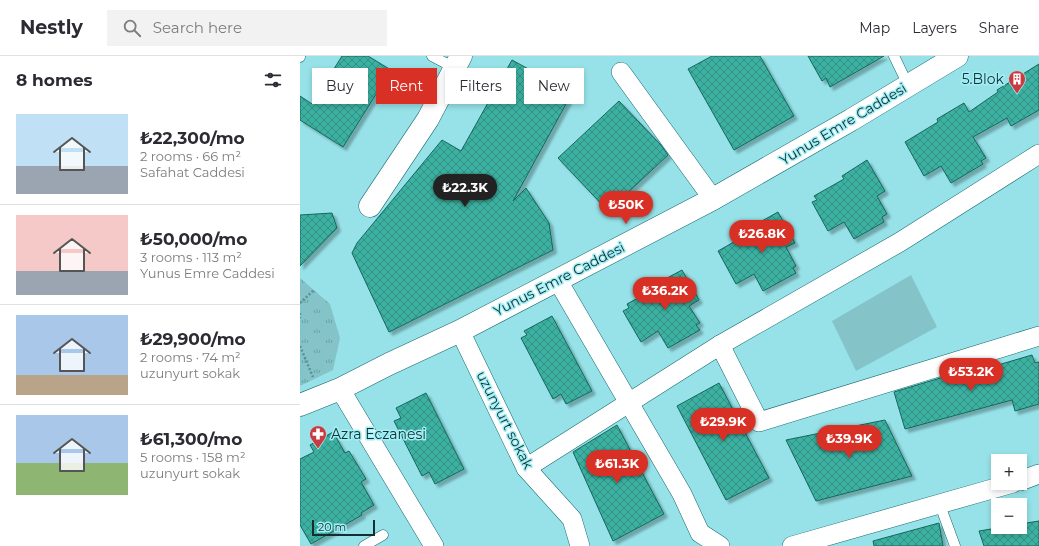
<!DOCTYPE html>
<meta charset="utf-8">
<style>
:root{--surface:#fff;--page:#f2f2f3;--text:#2b2b33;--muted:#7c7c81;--line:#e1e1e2;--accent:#d93025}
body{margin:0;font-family:Montserrat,sans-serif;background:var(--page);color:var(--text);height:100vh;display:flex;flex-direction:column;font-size:15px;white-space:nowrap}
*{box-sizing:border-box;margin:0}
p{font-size:13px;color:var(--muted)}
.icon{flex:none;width:22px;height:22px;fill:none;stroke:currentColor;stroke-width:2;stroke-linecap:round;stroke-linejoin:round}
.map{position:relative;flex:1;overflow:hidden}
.panel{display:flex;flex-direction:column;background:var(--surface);width:300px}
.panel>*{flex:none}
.hud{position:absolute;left:12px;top:12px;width:380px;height:36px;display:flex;gap:8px}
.controls{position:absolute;left:691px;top:398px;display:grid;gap:8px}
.controls a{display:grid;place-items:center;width:36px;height:36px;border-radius:0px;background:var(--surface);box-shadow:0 2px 6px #0003;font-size:20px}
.scale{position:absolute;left:12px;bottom:10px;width:63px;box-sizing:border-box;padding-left:4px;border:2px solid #103032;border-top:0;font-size:11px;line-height:14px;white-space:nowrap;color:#103032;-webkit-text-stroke:3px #a3eff6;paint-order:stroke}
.price{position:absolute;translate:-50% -34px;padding:0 9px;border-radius:14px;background:var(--accent);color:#fff;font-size:13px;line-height:26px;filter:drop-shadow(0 1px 2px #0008)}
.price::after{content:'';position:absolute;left:50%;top:24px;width:12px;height:9px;margin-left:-6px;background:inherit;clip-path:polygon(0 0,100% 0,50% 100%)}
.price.active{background:#222;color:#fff}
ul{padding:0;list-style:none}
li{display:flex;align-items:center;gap:12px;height:100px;padding:0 16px}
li+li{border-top:1px solid var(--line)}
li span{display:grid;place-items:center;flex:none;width:112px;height:80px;border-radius:0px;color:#555}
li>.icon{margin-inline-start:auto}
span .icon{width:48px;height:48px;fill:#fffc;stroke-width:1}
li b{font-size:17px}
h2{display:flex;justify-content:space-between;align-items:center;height:48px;padding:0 16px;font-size:17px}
.tag{padding:0 14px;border-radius:0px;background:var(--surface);box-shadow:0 2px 6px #0003;font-size:14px;line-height:36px}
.tag.active{background:var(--accent);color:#fff}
header{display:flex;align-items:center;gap:24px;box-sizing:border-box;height:56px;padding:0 20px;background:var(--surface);border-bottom:1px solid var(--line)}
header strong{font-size:19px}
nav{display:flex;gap:22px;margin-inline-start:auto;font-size:14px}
.search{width:280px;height:36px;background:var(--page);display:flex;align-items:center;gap:10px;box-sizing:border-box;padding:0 14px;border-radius:0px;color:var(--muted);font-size:15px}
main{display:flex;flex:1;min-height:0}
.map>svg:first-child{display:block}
.park{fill:url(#park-tufts)}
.pitch{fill:#84c4c9}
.building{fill:url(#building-cross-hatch);stroke:#16665c;filter:url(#shadow)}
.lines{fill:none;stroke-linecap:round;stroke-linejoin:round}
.service-casing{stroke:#166a70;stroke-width:11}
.minor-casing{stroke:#166a70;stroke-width:20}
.tertiary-casing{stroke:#166a70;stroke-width:23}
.path{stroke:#599196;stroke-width:2.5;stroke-dasharray:2 2;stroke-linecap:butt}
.service{stroke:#fff;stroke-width:10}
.minor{stroke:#fff;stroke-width:19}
.tertiary{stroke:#fff;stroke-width:22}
.labels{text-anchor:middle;stroke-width:3;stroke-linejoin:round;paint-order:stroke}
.poi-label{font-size:14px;fill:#103032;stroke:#a3eff6;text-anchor:end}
.street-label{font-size:14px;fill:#103032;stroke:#a3eff6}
</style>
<header>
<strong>Nestly</strong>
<div class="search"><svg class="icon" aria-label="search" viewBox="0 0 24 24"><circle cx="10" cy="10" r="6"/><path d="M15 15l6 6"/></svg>Search here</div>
<nav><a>Map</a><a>Layers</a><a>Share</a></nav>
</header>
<main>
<section class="panel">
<h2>8 homes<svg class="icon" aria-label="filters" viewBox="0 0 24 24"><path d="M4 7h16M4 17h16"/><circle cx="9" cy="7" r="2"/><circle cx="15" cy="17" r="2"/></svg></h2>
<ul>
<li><span style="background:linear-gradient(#bfe0f5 65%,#9aa5b1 0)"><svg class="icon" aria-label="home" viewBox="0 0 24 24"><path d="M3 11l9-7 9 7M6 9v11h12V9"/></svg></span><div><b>₺22,300/mo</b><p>2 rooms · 66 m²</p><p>Safahat Caddesi</p></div></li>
<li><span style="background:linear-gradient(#f6c9c9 70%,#9aa5b1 0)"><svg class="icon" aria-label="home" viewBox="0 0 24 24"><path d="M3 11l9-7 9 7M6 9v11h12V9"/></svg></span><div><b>₺50,000/mo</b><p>3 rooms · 113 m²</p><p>Yunus Emre Caddesi</p></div></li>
<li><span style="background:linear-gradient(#a9c7e8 75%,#b9a48a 0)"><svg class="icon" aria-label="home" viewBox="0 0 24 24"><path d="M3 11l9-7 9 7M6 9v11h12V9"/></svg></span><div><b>₺29,900/mo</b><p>2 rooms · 74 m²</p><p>uzunyurt sokak</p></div></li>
<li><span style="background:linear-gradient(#a9c7e8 60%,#8fb573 0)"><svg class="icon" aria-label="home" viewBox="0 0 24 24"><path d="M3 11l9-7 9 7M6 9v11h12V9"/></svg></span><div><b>₺61,300/mo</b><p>5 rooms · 158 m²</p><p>uzunyurt sokak</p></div></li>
</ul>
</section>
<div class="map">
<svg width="739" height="490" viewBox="0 0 739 490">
<defs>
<pattern id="park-tufts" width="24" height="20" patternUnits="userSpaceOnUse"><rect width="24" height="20" fill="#84c4c9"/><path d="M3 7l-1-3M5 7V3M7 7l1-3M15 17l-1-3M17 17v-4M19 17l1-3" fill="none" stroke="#6ba0a4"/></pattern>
<pattern id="building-cross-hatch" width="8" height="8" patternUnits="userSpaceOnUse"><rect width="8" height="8" fill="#3cb1a1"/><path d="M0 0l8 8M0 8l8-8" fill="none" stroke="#319084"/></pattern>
<filter id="shadow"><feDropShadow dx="3.5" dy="3.5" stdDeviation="1" flood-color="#0004"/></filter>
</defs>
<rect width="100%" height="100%" fill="#96e2e8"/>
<!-- park -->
<path class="park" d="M0,222l30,26 10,34 -7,32 -33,16z"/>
<!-- pitch -->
<path class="pitch" d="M611,219l26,52 -81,44 -24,-50z"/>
<!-- building -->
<g class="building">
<path d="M42,0h26l23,14 -48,77 -43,-27v-24l12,8z"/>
<path d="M412,0h48l34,60 -60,34 -46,-81z"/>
<path d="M508,0h76l-54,31 -4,-9 -4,3z"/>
<path d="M212,4l60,33 -59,108 13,-13 23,35 4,27 -164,82 -37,-79 5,-10 85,-103 19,11z"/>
<path d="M739,8v46l-28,16 -4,-8 -34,19 13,21 -5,3 2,3 -32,19 -10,-17 -17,10 -19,-34 33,-20 -1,-3 27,-16 5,9 29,-20 -1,-2z"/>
<path d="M319,45l41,43 8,11 -60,56 -50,-53z"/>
<path d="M567,104l18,31 -8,5 10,18 -5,3 2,5 -30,17 -10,-17 -16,9 -16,-29 5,-2 -3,-4 30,-17 -2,-3z"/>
<path d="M478,156l17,31 -9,4 10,19 -3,2 3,5 -33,18 -9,-17 -18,10 -18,-33 37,-21 -2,-4z"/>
<path d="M32,157l5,15 -37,38v-51z"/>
<path d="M382,214l17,30 -10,6 11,17 -4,2 4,5 -32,18 -10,-17 -17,11 -18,-31 6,-3 -2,-4 31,-17 -2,-3z"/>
<path d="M252,260l40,75 -26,13 -5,-10 -8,5 -32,-61 6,-3 -3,-4z"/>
<path d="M732,299l3,8 4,-1v42l-24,7 -3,-11 -107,29 -11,-37 86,-26 1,4z"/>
<path d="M419,327l50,95 -43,22 -49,-94z"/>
<path d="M126,337l38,76 -29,15 -6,-12 -7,4 -28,-55 7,-3 -5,-10z"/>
<path d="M585,364l27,56 -96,25 -30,-61z"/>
<path d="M317,369l47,89 -51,27 -40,-89z"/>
<path d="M33,376l12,21 4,-2 17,28 -5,3 13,23 -13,8 1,2 -51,29 -11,-19v-66l14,-7 -4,-7z"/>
<path d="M739,465v25h-55l-5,-15 24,-4h17v-3z"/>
<path d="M639,467l4,23h-69l-1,-5z"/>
</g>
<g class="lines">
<!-- service casing -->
<g class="service-casing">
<g id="service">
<path d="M132,0l23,12"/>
<path d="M594,0l14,29"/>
<path d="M0,1v-1"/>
<path d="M640,449l15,41"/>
<path d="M64,490l19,-11"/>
</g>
</g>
<!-- minor casing -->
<g class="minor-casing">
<g id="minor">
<path d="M321,16l92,127"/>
<path d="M258,225l124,213 18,39 20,13"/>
<path d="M160,275l66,137 46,51 8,27"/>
<path d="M420,289l39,77 280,-86"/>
<path d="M40,333l94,157"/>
<path d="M226,412l194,-123 180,-103 139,-88"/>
<path d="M720,425l19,-7"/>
<path d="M492,490l221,-63"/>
</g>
</g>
<!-- tertiary casing -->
<g class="tertiary-casing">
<g id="tertiary">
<path d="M70,150l58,-87 33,-63"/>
<path d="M0,349l40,-16 49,-25 71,-33 253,-132 138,-79 106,-64"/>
</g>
</g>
<!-- path -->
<g class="path">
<path d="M0,247l14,-13"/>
<path d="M0,257v5"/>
<path d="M0,290l13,31"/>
</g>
<!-- service -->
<use href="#service" class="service"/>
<!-- minor -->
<use href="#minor" class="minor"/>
<!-- tertiary -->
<use href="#tertiary" class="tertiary"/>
</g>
<!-- icons -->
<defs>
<g id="building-pin" transform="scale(0.9)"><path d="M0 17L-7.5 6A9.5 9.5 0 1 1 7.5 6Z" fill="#ca3a41" stroke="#a3eff6"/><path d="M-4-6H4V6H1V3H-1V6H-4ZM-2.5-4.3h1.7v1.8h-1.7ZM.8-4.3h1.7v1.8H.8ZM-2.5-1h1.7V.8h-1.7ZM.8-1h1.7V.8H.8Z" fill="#fff"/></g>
<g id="pharmacy-pin" transform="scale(0.9)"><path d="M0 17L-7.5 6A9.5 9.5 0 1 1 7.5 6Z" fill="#ca3a41" stroke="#a3eff6"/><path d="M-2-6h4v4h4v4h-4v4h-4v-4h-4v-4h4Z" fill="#fff"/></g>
</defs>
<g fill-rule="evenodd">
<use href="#building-pin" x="717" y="23"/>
<use href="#pharmacy-pin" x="18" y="378"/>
</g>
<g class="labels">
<!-- poi labels -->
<g class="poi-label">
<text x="704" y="28">5.Blok</text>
<text x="31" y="383" text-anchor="start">Azra Eczanesi</text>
</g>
<!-- street labels -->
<g class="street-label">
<text transform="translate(543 68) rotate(-31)" y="5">Yunus Emre Caddesi</text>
<text transform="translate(259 223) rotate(-27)" y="5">Yunus Emre Caddesi</text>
<text transform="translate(205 364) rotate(63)" y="5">uzunyurt sokak</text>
</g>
</g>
</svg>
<div class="controls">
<a>+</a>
<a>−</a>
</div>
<div class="scale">20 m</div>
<b class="price active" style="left:165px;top:152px">₺22.3K</b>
<b class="price" style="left:326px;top:169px">₺50K</b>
<b class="price" style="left:462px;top:198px">₺26.8K</b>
<b class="price" style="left:365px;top:255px">₺36.2K</b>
<b class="price" style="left:671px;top:336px">₺53.2K</b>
<b class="price" style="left:423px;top:386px">₺29.9K</b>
<b class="price" style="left:549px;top:403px">₺39.9K</b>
<b class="price" style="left:317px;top:428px">₺61.3K</b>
<div class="hud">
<a class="tag">Buy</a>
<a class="tag active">Rent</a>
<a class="tag">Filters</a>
<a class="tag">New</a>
</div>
</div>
</main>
